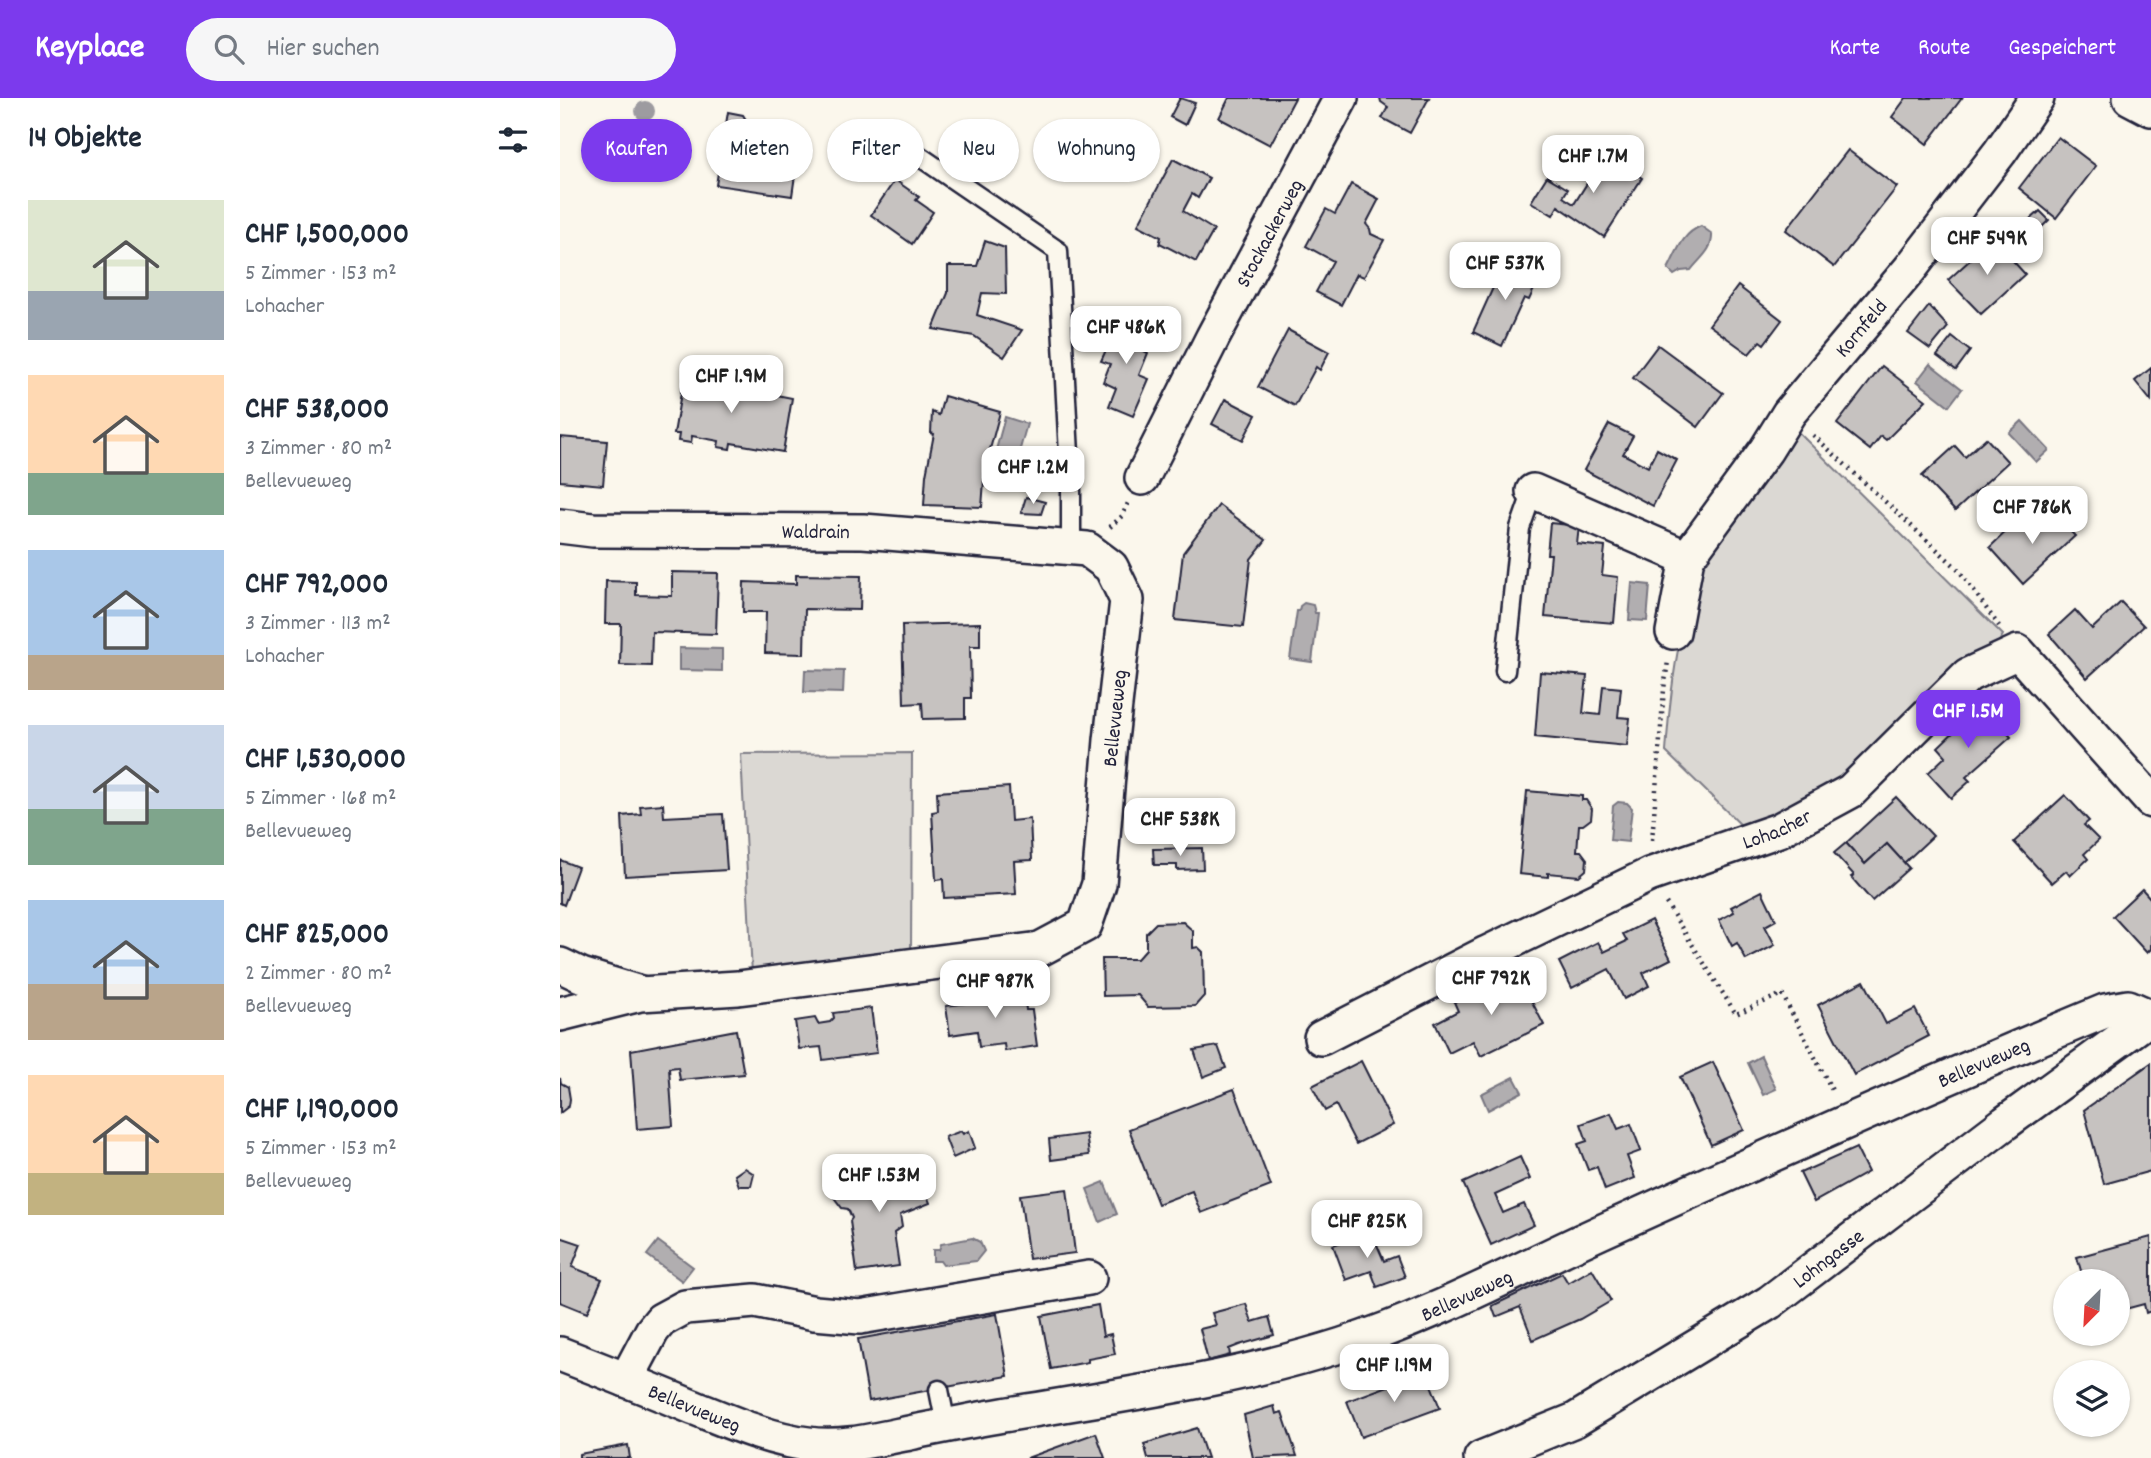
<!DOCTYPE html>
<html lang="de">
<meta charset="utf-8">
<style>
:root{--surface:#fff;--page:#f6f6f7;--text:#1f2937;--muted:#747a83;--accent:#7c3aed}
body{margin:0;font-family:Dekko,sans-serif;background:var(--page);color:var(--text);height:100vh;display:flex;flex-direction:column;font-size:26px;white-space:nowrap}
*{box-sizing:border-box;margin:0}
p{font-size:23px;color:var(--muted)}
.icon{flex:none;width:38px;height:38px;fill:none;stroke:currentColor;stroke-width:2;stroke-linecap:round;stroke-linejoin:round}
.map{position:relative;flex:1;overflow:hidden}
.side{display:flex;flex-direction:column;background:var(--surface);width:560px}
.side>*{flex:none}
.top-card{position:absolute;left:21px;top:21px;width:665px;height:63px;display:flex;gap:14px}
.needle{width:46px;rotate:204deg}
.buttons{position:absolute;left:1493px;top:1171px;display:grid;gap:14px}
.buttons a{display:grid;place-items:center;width:77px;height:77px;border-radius:50%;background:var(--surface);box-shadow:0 2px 5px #0004;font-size:35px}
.price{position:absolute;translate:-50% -60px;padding:0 16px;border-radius:14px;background:#fff;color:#222;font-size:23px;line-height:46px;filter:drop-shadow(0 2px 4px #0008)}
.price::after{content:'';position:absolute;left:50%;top:42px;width:21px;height:16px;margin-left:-10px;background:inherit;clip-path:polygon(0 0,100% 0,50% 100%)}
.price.on{background:var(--accent);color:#fff}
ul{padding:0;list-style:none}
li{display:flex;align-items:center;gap:21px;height:175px;padding:0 28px}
li span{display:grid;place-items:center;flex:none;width:196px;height:140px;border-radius:0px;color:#555}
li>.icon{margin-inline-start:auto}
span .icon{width:84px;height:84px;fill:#fffc;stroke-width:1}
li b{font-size:30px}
h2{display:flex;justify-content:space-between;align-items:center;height:84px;padding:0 28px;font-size:30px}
.pill{padding:0 24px;border-radius:32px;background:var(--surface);box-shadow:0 2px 5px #0004;font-size:24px;line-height:63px}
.pill.on{background:var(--accent);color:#fff}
header{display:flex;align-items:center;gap:42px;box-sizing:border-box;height:98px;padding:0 35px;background:var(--accent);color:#fff}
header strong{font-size:33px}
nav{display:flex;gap:38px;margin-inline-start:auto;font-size:24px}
.search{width:490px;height:63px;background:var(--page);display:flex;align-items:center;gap:18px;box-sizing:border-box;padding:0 24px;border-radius:38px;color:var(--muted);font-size:26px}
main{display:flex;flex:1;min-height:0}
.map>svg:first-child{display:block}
.green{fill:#dbd8d3;stroke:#7e7d87;stroke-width:2}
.water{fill:#b1aeb0;stroke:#787681;stroke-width:2}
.building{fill:#c6c2c0;stroke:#22223b;stroke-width:2}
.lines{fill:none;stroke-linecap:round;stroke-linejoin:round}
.lane-casing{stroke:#22223b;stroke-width:23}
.street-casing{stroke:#22223b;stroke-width:38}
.path{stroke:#22223b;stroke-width:4.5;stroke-dasharray:2 5;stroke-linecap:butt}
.lane{stroke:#fbf7ec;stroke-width:18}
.street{stroke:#fbf7ec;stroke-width:33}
.tree{fill:#9d9ba0}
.labels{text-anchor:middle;stroke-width:7;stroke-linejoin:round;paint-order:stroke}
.street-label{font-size:21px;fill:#22223b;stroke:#fbf7ec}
</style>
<header>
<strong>Keyplace</strong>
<div class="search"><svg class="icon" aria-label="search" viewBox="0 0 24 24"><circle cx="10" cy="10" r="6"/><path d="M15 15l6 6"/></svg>Hier suchen</div>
<nav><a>Karte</a><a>Route</a><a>Gespeichert</a></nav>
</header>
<main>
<section class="side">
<h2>14 Objekte<svg class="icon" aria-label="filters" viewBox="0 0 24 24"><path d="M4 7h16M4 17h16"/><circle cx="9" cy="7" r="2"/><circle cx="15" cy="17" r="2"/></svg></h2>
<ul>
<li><span style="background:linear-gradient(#dfe7d0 65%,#9aa5b1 0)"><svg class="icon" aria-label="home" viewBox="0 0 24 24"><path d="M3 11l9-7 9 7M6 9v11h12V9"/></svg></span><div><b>CHF 1,500,000</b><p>5 Zimmer · 153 m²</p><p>Lohacher</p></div></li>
<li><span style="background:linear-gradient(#ffd9b3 70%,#7fa58c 0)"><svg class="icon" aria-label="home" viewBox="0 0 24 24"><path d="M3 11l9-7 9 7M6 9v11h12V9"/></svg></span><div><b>CHF 538,000</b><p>3 Zimmer · 80 m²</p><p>Bellevueweg</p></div></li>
<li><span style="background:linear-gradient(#a9c7e8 75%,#b9a48a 0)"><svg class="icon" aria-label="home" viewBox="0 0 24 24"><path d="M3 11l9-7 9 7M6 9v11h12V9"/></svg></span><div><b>CHF 792,000</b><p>3 Zimmer · 113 m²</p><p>Lohacher</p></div></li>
<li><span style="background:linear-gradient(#c9d6e8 60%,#7fa58c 0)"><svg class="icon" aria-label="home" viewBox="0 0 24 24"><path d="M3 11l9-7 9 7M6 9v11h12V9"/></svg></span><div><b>CHF 1,530,000</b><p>5 Zimmer · 168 m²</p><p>Bellevueweg</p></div></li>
<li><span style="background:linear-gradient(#a9c7e8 60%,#b9a48a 0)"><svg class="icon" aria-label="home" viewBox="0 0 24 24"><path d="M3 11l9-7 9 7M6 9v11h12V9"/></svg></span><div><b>CHF 825,000</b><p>2 Zimmer · 80 m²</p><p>Bellevueweg</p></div></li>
<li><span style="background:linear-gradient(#ffd9b3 70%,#c2b280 0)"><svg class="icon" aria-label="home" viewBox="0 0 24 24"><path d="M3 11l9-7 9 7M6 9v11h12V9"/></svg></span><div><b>CHF 1,190,000</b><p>5 Zimmer · 153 m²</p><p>Bellevueweg</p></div></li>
</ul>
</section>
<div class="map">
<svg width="1591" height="1360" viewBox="0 0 1591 1360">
<rect width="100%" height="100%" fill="#fbf7ec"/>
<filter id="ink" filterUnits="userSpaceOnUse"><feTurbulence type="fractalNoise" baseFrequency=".0143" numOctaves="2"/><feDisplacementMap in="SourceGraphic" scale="14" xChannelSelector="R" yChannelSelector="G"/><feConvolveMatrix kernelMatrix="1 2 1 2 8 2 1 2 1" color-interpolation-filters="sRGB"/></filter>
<g filter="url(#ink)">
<!-- green -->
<g class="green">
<path d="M1235,331l208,206 -5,8 -175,156 -77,31 -80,-78c5,-72 15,-156 53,-220 21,-35 52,-71 76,-103z"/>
<path d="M352,655l-1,199 -159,22 -11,-220z"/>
</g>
<!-- water -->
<g class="water">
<path d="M1141,128l11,8c1,16 -12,24 -21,36l-10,1 -7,4 -6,-6c9,-16 13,-35 33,-43z"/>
<path d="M1370,266l32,25 -13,17 -32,-25z"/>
<path d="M445,319l22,7 -14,50 -22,-6z"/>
<path d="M1462,323l27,29 -13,12 -27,-29z"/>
<path d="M1072,485l18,2 -3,36 -18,-1z"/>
<path d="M744,505l9,2 2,8h3l-6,49 -22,-3 7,-48h2l1,-5z"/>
<path d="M119,550l43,1v22l-43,-1z"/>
<path d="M245,572l39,1 -1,22 -39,-1z"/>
<path d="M1058,704l9,1 5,5 -4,34 -18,-2 3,-34z"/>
<path d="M1201,958l15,33 -13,6 -15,-32z"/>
<path d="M954,979l8,15 -34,18 -7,-16z"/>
<path d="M544,1084l13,32 -17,8 -13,-33z"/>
<path d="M412,1140l8,4 4,9 -8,10 -33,4 -3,-4h-7v-11h6l2,-6z"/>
<path d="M98,1143l35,26 -11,14 -35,-26z"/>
</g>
<!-- building -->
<g class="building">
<path d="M620,0l15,5 -10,22 -15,-8z"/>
<path d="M669,0h66l-25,47 -51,-27z"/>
<path d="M820,0h49l-19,35 -28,-15 6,-11 -7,-5z"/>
<path d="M1346,0h56l-35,46 -35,-27z"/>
<path d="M168,14l15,3 5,8 21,4 -3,17 -4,3 -1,8 11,1 1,-6 25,4 -6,42 -76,-11z"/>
<path d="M1498,39l38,29 -40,52 -37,-30z"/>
<path d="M1288,52l49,37 -63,80 -48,-37z"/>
<path d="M1043,54l39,26 -38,59 -46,-31 -5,9 -22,-13 18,-29 -1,4 20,12 -5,8 11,7 20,-32 -3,-2z"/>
<path d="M613,61l36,19 -11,20 -6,-4 -9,17 31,19 -18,32 -36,-19 -1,2 2,-8 -23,-12z"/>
<path d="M335,82l24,17 -3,3 17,12 -21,32 -41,-29z"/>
<path d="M791,86l28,15 -13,25 4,5 1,5 13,6 -20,37 -7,-3 -16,31 -25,-13 17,-31 -27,-15 20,-37 9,5z"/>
<path d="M1480,113l9,9 -20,20 -9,-11z"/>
<path d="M1433,141l32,35 -44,40 -33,-34z"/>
<path d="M425,143l20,7 1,46 -24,-1 -5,22 45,15 -18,27 -30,-21 -41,-7 15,-36v-27h29z"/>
<path d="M945,163l35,15 -11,24 -5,-2 -22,48 -29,-14z"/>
<path d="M1178,188l44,34 -18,24 -4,-3 -11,13 -40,-29z"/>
<path d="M1369,208l19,21 -18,22 -22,-16z"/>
<path d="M555,221l36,15 -7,17 4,2 -9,22 10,4 -16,37 -24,-10 7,-18 -13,-6 7,-18 -9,-3 10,-22 -4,-1z"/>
<path d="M728,232l41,22 -9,18 -4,-3 -21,39 -37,-19z"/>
<path d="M1392,239l18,14 -14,19 -19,-14z"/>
<path d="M1098,247l65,48 -25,34 -65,-49z"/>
<path d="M1322,268l44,34 -40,40 -5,-4 -11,14 -33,-26z"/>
<path d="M1591,270v33l-16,-20z"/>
<path d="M130,273l13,3 -2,6 91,18 -9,54 -52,-9 -1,6 -12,-2 1,-6 -27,-5 -1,7 -13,-2 1,-7h-5l10,-59 5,1z"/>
<path d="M384,298l56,16 -15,56 -3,39 -58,-2 2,-30 8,-41 -3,-1 1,-21 7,3z"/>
<path d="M665,301l31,16 -13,25 -31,-16z"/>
<path d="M1049,326l24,12 -10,18 25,13 9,-18 20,11 -24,46 -69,-36z"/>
<path d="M0,339l47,4 -4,44 -43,-4z"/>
<path d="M1426,340l22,24 -53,49 -33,-35 33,-30 10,11z"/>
<path d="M466,399l19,5 -4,12 -20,-1z"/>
<path d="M659,407l47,35 -15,19 -8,68 -68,-7 8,-67z"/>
<path d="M1492,414l23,24 -52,48 -33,-37 26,-25 12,12z"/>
<path d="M990,425l29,3 -2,18 28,3 -3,28 16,2 -4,46 -69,-6 6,-63h-4z"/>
<path d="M112,474l46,1 -2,61 -64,-2 -1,34 -31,-1 1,-41h-16l1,-43 30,1v13l36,1z"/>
<path d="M236,477l65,1 -1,34 -55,-1 -1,45 -39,-1 1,-41h-23l1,-30 52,2z"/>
<path d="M1561,504l23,24 -57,52 -38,-44 26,-24 17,19z"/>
<path d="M420,525v23h-10l1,52h-6v20l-42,1 -1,-16 -18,1 -2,-79z"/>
<path d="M980,574l47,4 -4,37 17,2 3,-29 18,2 -3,29 12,1 -3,28 -92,-9z"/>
<path d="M1422,607l29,32 -45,40 4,4 -19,17 -23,-25 18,-17 -8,-9z"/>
<path d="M449,689l2,34 19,-2 2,41 -18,1 2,33 -72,4 -1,-19 -7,1 -4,-68 6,-1 -1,-19z"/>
<path d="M967,693l55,5v4h4l6,9 -1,10 -8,6h-4l-2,26h4l6,8 -1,11 -7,6 -31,-3v4l-29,-3z"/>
<path d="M1505,697l24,26 -5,4 15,15 -15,14 4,5 -18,17 -4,-5 -14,12 -38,-41z"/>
<path d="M1336,699l37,39 -29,27 -17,-19 -22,20 -19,-21z"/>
<path d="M103,706l1,13 59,-3 4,56 -102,6 -3,-60 19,-2 -1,-8z"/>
<path d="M1286,745l19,21 22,-20 22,24 -37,33 -21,-24 3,-2 -20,-22z"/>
<path d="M642,750l1,21 -26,1v-5h-23l-1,-16z"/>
<path d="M0,762l18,7 -14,38 -4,-2z"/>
<path d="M1582,791l9,10v50l-4,4 -34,-37z"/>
<path d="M1202,793l14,29 -11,6 10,19 -29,15 -9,-17 -5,3 -13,-26 15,-8 -3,-5z"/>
<path d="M1091,822l20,39 -28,14 6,13 -25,13 -15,-30 -37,19 -13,-26 39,-20 6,10 23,-11 -4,-7z"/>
<path d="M623,824l10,9v17l5,-1 5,5 1,44 -9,10 -47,1 -10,-12 -35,1 -1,-37h35l9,-10v-16l10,-10z"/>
<path d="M956,873l28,54 -63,31 -8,-15 -24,12 -14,-30 23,-12 -4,-9z"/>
<path d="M1304,883l22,43 29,-15 14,27 -75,39 -36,-70z"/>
<path d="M431,890l7,6 26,-3 2,19h6l5,36 -32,5 -1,-7 -25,3 -2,-16 -27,4 -4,-29 28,-4v-5l11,-1z"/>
<path d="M311,910l6,45 -54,7 -2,-13 -22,2 -4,-28 20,-3 3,6 12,-2 4,-4 -1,-5z"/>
<path d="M176,932l8,44 -64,6 -2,-13 -9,1 4,58 -36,3 -6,-79z"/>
<path d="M658,948l8,22 -23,9 -9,-27z"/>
<path d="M801,963l32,64 -37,19 -20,-39 -11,6 -13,-25z"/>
<path d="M1153,964l31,68 -33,15 -31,-68z"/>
<path d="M1591,965v108l-47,13 -20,-74z"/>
<path d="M0,980l1,5 7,4 2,12 -1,7 -9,7z"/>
<path d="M674,991l37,97 -70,27 -9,-22 -34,13 -29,-75z"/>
<path d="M1051,1015l7,16 13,-5 10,27 -14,5 8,22 -30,12 -8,-23 -9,3 -10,-26 9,-3 -6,-17z"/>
<path d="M401,1033l2,3 6,-3 6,17 -22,10 -8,-21z"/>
<path d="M526,1036l3,21 -38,5 -2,-21z"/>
<path d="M1296,1050l12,24 -54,30 -14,-29z"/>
<path d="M960,1059l10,22 -35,16 8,18 21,-9 10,21 -43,20 -28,-62z"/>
<path d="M360,1069l5,15 -1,6 6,15 -30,12 2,12 -8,6 5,33 -42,6 -7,-51 2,-3 -4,-9 -6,-1 -13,-17 16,-12h7l13,-10 15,19 15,-11 -1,-3 11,-4 1,3z"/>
<path d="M185,1070l9,6 -3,12h-12l-4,-11z"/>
<path d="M507,1091l8,64 -46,6 -9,-64z"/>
<path d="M811,1133l13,30 13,-5 8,21 -28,10 -6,-16 -25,9 -13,-35z"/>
<path d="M0,1139l21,7 -9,23 30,12 -15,34 -27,-11z"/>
<path d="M1591,1139v74l-5,2 -2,-9 -26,7v-30h-34l-7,-24z"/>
<path d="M1032,1171l19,32 -31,18 -47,21 -13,-33 -24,10 -4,-11 70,-33 6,10z"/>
<path d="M686,1206l6,18 17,-5 5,18 -35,10 -10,4 1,6 -22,6 -8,-32 16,-4 -4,-12z"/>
<path d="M538,1207l5,31 8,-2 4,20 -27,5v3l-37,7 -10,-53z"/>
<path d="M437,1216l11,62 -139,25 -11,-62z"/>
<path d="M866,1274l14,36 -79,29 -14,-36z"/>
<path d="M714,1308l2,8 6,-2 15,44 -44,2 -9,-43z"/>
<path d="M637,1330l10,30h-59l-4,-14z"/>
<path d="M536,1335l9,25h-78z"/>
<path d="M68,1347l2,13h-51v-4z"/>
</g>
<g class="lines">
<!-- lane casing -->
<g class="lane-casing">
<g id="lane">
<path d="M330,38l168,115 13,240v58"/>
<path d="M945,573l15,-143 13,-37"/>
<path d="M379,1292l7,35"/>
</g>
</g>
<!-- street casing -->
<g class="street-casing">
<g id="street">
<path d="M1570,0l21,11"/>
<path id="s1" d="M582,380l71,-141 128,-239"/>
<path d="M973,393l154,67"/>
<path id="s2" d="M0,428l33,4 270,1 224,18 24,18 16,33 -16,140 -12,144 -14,41 -45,24 -302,39 -98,6 -80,20"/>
<path id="s3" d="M1113,534l14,-74 79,-108 23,-37 121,-144 90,-117 37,-54"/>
<path d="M0,867l21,10 59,18"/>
<path id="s4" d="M761,940l166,-85 162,-78 130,-45 72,-39 117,-116 50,-23 133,149"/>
<path id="s5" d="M0,1256c44,17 87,34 130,52 38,15 77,33 118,38 35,5 71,-5 106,-12 30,-6 59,-12 89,-17 114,-19 229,-35 339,-70 94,-30 182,-79 272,-119 163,-74 326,-147 491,-215l23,-4 23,10"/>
<path d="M66,1282l26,-49 9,-11 24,-13 70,-6 60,12 45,4 229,-39"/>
<path id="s6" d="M921,1360l94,-38 195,-118 235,-179 146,-106"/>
</g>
</g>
<!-- path -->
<g class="path">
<path d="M1253,337l145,134 41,57"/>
<path d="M550,429l12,-11 6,-13"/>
<path d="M1092,742l12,-151 4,-28"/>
<path d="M1106,805l70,111 46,-20 51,98"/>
</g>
<!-- lane -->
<use href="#lane" class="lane"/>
<!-- street -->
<use href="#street" class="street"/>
</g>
<!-- trees -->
<circle class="tree" cx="85" cy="13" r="10"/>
</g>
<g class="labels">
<!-- street labels -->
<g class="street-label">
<text dy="7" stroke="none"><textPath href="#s1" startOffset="276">Stockackerweg</textPath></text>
<text dy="7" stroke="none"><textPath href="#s3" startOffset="364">Kornfeld</textPath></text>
<text dy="7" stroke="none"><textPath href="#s2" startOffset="256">Waldrain</textPath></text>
<text transform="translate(554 620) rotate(-84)" y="7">Bellevueweg</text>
<text dy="7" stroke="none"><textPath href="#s4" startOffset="502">Lohacher</textPath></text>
<text dy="7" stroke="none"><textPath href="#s5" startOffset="1510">Bellevueweg</textPath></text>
<text dy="7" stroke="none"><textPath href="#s6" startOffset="402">Lohngasse</textPath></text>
<text dy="7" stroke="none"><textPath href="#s5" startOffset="943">Bellevueweg</textPath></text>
<text dy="7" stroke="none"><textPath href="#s5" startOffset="145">Bellevueweg</textPath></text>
</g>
</g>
</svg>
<div class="buttons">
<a><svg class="needle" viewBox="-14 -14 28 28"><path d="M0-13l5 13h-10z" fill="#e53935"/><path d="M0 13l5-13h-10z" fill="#747a83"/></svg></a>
<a><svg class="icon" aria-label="layers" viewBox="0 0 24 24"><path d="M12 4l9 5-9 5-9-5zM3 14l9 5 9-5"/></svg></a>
</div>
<b class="price" style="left:1033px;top:97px">CHF 1.7M</b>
<b class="price" style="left:1427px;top:179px">CHF 549K</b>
<b class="price" style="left:945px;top:204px">CHF 537K</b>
<b class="price" style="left:566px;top:268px">CHF 486K</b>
<b class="price" style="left:171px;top:317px">CHF 1.9M</b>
<b class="price" style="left:473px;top:408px">CHF 1.2M</b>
<b class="price" style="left:1472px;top:448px">CHF 786K</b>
<b class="price on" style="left:1408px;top:652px">CHF 1.5M</b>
<b class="price" style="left:620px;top:760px">CHF 538K</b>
<b class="price" style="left:931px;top:919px">CHF 792K</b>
<b class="price" style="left:435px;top:922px">CHF 987K</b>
<b class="price" style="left:319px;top:1116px">CHF 1.53M</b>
<b class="price" style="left:807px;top:1162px">CHF 825K</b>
<b class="price" style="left:834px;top:1306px">CHF 1.19M</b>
<div class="top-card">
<a class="pill on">Kaufen</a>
<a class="pill">Mieten</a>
<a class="pill">Filter</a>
<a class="pill">Neu</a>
<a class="pill">Wohnung</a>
</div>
</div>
</main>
